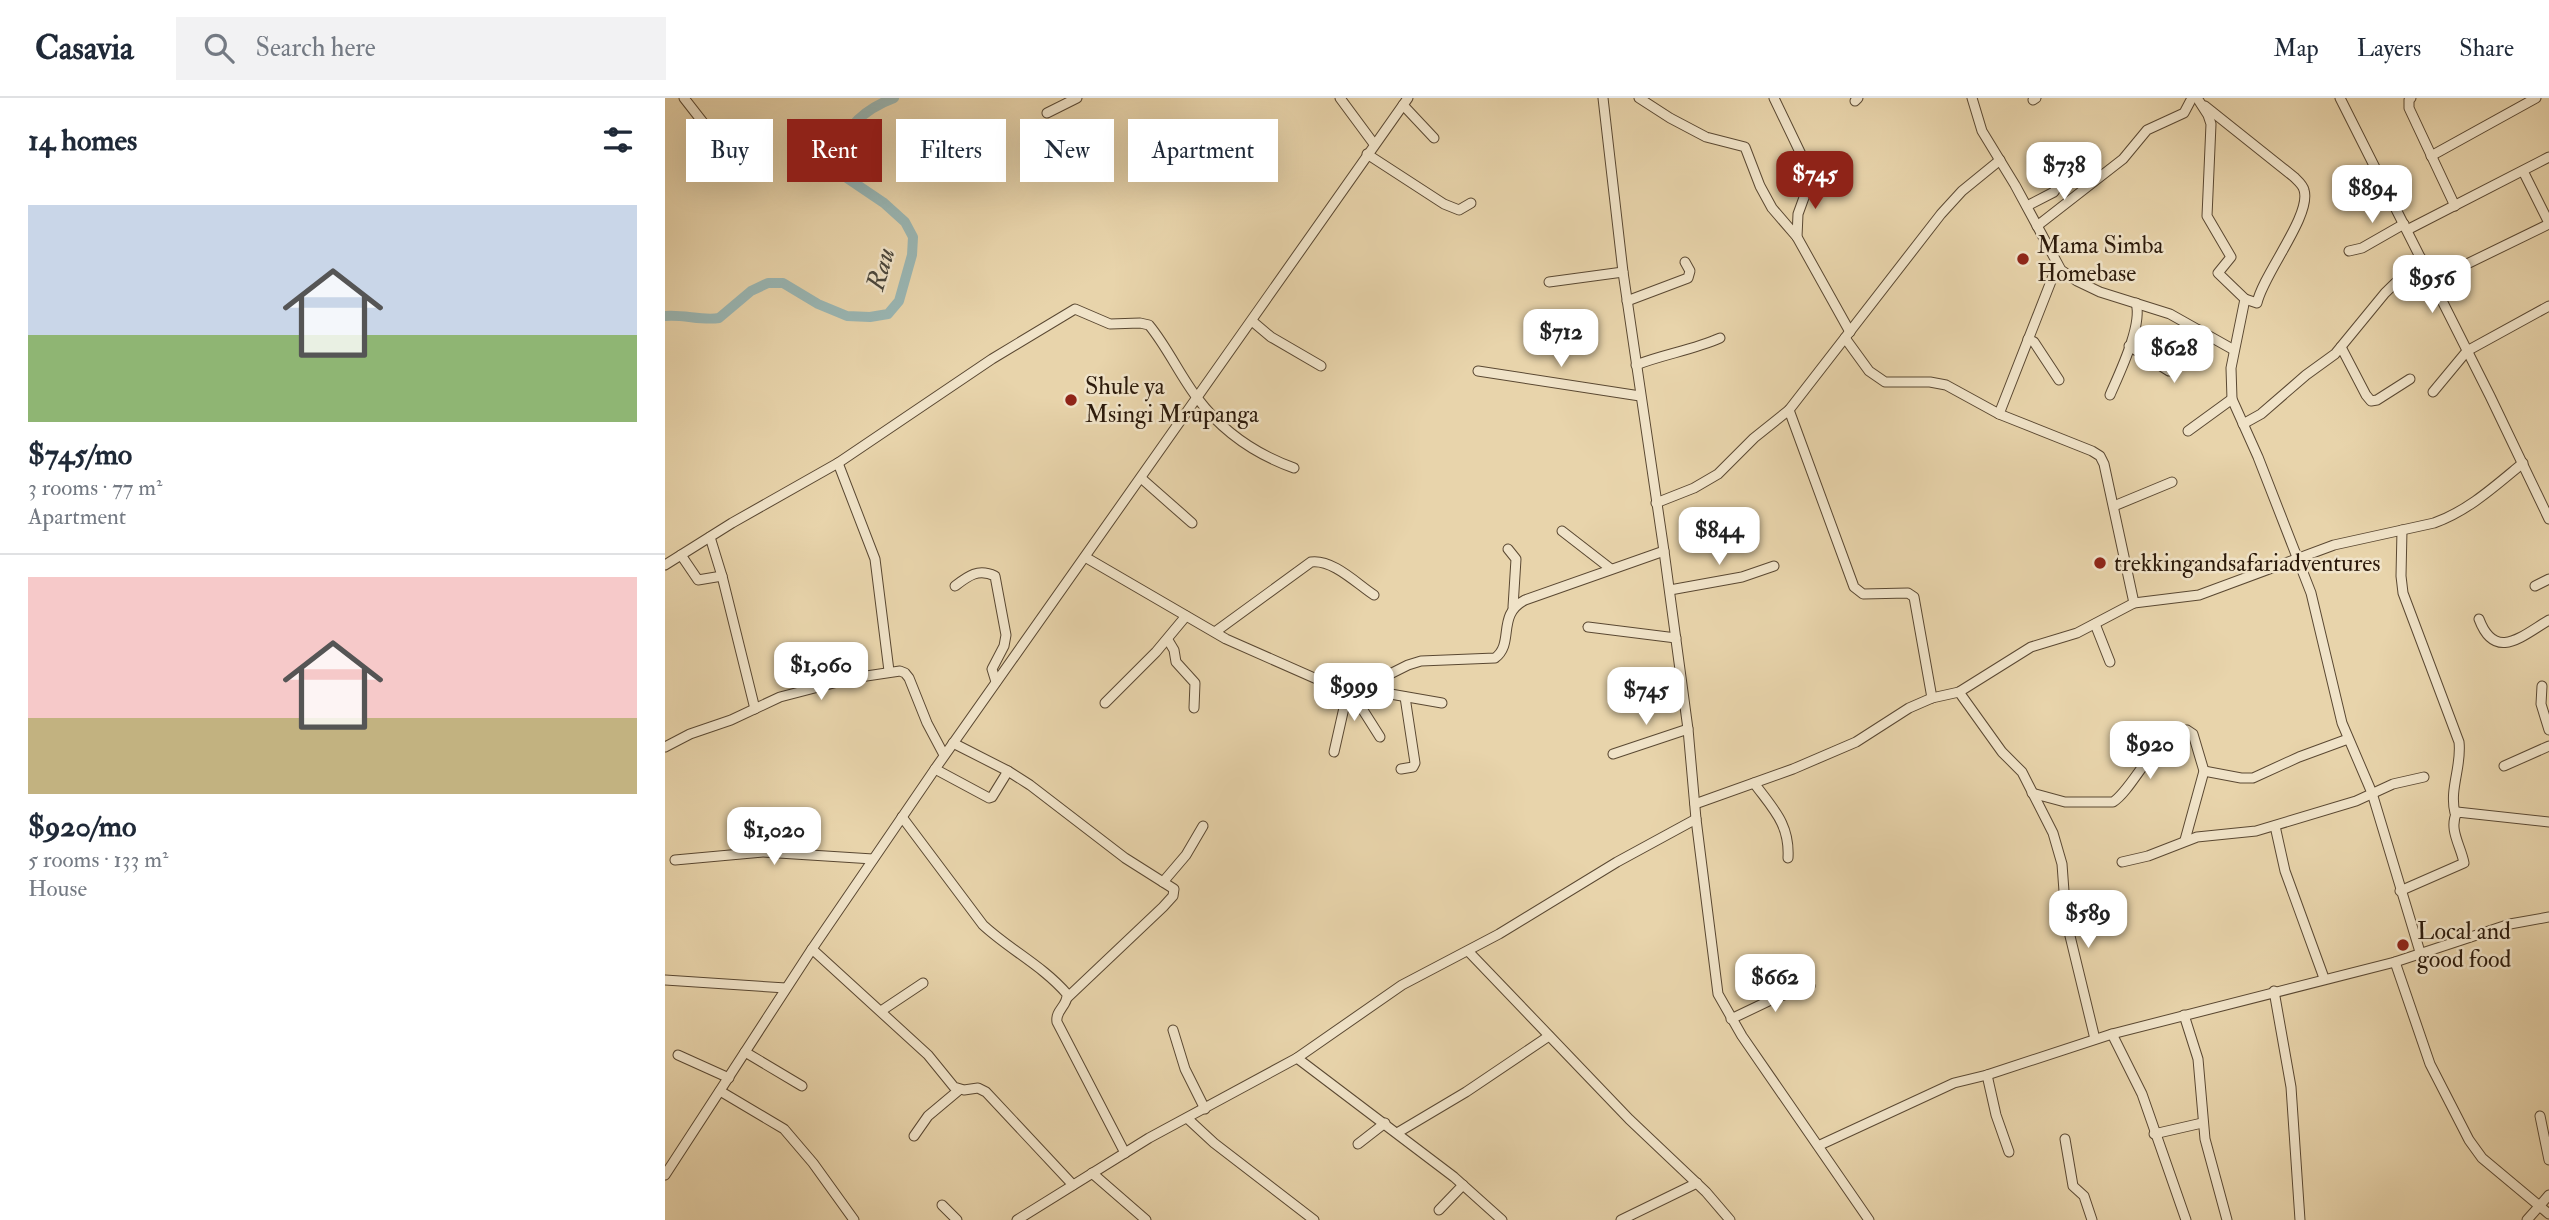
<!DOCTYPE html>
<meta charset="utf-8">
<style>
:root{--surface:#fff;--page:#f2f2f3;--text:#1f2937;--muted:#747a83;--line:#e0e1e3;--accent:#8f2418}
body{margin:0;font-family:"IM FELL Double Pica",serif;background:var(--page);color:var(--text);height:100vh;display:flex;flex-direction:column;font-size:26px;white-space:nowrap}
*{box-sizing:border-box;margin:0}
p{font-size:23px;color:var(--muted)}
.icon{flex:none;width:38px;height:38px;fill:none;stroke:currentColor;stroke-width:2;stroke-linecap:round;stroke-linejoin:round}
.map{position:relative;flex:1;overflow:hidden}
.side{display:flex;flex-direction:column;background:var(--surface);width:665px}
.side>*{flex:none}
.guide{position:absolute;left:21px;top:21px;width:665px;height:63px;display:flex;gap:14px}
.price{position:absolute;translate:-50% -60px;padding:0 16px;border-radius:14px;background:#fff;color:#222;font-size:23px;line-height:46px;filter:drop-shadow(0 2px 4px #0008)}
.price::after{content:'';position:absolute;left:50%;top:42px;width:21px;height:16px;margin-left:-10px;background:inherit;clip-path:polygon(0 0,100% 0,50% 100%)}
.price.on{background:var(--accent);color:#fff}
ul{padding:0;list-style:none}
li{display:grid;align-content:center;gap:14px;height:371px;padding:0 28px}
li+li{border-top:2px solid var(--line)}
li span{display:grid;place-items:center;height:217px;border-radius:0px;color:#555}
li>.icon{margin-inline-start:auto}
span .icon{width:126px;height:126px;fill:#fffc;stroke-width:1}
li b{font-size:30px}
h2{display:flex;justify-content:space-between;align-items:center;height:84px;padding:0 28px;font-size:30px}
.tag{padding:0 24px;border-radius:0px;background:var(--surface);box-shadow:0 7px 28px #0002;font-size:24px;line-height:63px}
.tag.on{background:var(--accent);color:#fff}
header{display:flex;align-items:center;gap:42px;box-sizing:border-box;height:98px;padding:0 35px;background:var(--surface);border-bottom:2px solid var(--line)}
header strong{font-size:33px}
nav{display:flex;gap:38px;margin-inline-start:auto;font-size:24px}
.search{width:490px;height:63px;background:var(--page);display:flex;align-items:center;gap:18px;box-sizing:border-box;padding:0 24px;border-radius:0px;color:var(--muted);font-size:26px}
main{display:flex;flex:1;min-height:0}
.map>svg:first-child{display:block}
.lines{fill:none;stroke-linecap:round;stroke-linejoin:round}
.river{stroke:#9ab6b3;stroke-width:10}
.minor-casing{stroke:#5a4832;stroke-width:11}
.minor{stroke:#f0e3c8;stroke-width:9}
.poi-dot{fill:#8f2418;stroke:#f0e3c8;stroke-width:2.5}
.labels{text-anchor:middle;stroke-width:5;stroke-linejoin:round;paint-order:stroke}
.poi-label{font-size:24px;fill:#2b190a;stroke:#f0e3c8;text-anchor:start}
.water-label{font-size:26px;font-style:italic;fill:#4c483d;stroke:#f0e3c8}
</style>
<header>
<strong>Casavia</strong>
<div class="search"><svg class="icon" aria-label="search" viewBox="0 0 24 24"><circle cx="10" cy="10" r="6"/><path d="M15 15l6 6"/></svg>Search here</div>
<nav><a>Map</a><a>Layers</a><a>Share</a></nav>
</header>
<main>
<section class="side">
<h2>14 homes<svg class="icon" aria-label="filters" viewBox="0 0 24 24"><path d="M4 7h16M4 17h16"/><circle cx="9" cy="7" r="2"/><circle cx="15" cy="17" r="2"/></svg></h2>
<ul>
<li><span style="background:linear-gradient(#c9d6e8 60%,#8fb573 0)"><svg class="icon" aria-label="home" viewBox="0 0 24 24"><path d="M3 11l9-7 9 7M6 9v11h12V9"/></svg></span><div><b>$745/mo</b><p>3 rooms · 77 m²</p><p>Apartment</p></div></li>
<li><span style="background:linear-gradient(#f6c9c9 65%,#c2b280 0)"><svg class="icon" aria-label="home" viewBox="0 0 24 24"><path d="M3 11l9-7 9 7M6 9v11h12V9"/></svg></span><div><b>$920/mo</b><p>5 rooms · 133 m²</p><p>House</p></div></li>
</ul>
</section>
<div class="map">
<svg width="1884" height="1122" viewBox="0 0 1884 1122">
<rect width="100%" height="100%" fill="#e8d4ab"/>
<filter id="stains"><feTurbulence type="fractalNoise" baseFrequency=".00286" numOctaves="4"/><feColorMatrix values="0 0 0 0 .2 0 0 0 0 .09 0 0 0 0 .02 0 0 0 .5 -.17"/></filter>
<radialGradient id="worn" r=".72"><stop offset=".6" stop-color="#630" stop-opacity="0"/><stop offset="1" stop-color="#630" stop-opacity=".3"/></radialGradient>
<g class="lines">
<!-- river -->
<path class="river" d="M0,218c18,-2 37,5 54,2l32,-27 17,-8h15l35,21 29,12 23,1 18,-3 11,-13 13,-46 1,-18 -8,-15 -21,-19 -37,-25 -12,-18c8,-31 29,-51 59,-62"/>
<!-- minor casing -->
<g class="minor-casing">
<g id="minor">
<path d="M19,0l39,50"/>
<path d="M675,0l34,46"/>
<path d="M938,0l20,174 41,279 24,178 8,90 22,175 24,42 127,184"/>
<path d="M974,0l31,20 36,19 39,10 15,39 12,22 25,29"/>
<path d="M1109,0l36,75v8l-12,33 -1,23 53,95"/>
<path d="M1307,0l10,33 33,54 46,85 16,11 23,11 70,22 64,36"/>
<path d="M1675,0l150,298 59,123"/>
<path d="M1746,0l-2,2v8l46,98"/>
<path d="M1368,2l3,-2"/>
<path d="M1190,3l3,-3"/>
<path d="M1534,3l9,14 3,9 -4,92 24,41 -13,16 27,26 -14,69 1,31 26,58 53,136 31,130 30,70 48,159"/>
<path d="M738,7l31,33"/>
<path d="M1540,8l89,71c4,4 9,8 10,13 8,25 -41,84 -47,113l-12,-4"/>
<path d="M382,15l30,-15"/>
<path d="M702,56l77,50 15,6 12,-7"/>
<path d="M1766,58l105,-58"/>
<path d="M1858,73l26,52"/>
<path d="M1362,108l27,-14 14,-27"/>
<path d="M1372,128l86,-67 24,-29 37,-17 8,-15"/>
<path d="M1742,132l142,-73"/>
<path d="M1684,153l13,-3 42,-24"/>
<path d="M1767,183l117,-57"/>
<path d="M884,184l74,-10"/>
<path d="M962,203l61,-23 2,-7 -5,-9"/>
<path d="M587,223l19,16 50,29"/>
<path d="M1180,240l24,33 16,11h45l16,3 53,29 93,37 8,5 4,8 30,139"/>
<path d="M1363,241l6,3 25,38"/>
<path d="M1464,248l40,25 8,-6 22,-35"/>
<path d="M1676,249l25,48 5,6 6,-1 33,-21"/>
<path d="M971,267c28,-11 57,-15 84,-27"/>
<path d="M813,273l162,25"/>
<path d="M1768,294l34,-41 82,-45"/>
<path d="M1445,297c9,-21 33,-70 26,-92"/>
<path d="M1124,312l65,177 9,7 45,-1 6,4 18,101"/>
<path d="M1334,316l58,-148"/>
<path d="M1578,326l18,-10 45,-39 29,-21 50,-61 36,-35"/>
<path d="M1523,333l44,-32"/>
<path d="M173,365l37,96 14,112"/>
<path d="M476,380l51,45"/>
<path d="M991,405l38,-15 24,-14 36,-36 35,-28 152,-196 21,-23 38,-31"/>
<path d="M1449,408l58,-24"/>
<path d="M1737,432l-1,46 2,17 56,149c3,24 -10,47 -4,71"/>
<path d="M897,433l49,38"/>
<path d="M45,439l12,39 33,133"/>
<path d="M843,451l8,10 -3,48"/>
<path d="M16,457l17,25 24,-4"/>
<path d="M420,459l141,82 111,49 19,3 52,-26 13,-4 74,-3c20,-15 1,-43 30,-58l139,-49"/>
<path d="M0,467l67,-42 106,-60 154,-104 83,-50 35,15 30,-1 9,2c19,23 31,51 49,74 25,33 57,55 96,69"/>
<path d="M290,488c13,-10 23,-18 40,-10l11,59 -2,11 -12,23 4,13"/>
<path d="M1870,488l14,-7"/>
<path d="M1005,492l72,-13 32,-11"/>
<path d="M1814,521c16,43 43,17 70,1"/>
<path d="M1430,526l15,38"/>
<path d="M923,529l88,11"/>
<path d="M550,534l96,-70c22,-3 46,22 63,33"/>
<path d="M503,542l6,10 2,12 19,21 -1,25"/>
<path d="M1877,588l-1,18 8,26"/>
<path d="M692,593l22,1 63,11"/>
<path d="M1294,594l43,60 20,20 31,61 9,31 3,41 5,31 25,103"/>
<path d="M682,596l14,13 19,30"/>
<path d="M440,605l51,-51 30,-36"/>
<path d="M288,645l55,28 22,14 95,73 49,31 -1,7 -10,11 -95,90"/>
<path d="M0,649l25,-13 41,-14 49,-23 73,-19 47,-7 5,2 4,5 18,45 17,32"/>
<path d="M669,654l14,-62"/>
<path d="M948,656l75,-25"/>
<path d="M1839,668l45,-20"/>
<path d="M270,671l54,29 3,-1 16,-26"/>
<path d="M736,671l12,-2 2,-4 -10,-66"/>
<path d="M1539,673l37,7h12l46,-21 49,-18"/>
<path d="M1089,685c19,26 36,41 34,75"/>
<path d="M1367,695l33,9h48c21,-13 46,-75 74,-72l6,4 11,37 -19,69"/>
<path d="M1030,706l98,-35 63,-27 53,-34 23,-10 27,-6 72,-45 46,-14 57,-30 65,-8 135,-50 100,-22c34,-12 61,-37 89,-60"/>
<path d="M237,719l81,108c27,25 60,41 84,69 1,12 -12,16 -10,28l68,131"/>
<path d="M1610,728l10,45 39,107"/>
<path d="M10,762l88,-8 110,7"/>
<path d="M1457,764l26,-6 49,-19 59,-6 100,-30 37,-17 31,-7"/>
<path d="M498,784l23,-27 17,-29"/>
<path d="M1735,793l64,-28c-3,-17 -16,-34 -7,-51l92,10"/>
<path d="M147,851l116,106 26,32 10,3 14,-2 8,4 87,93"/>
<path d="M803,853l161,168 77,73 24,28"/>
<path d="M1730,864l35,102 39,76 13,18 67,56"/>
<path d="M0,882l121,8"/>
<path d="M1609,893l17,96 9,133"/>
<path d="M216,913l42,-28"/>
<path d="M1519,917l14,44 7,80 22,81"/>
<path d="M1066,921l44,-21 35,-12"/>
<path d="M508,932l12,39 20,40"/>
<path d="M1447,936l30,60 44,126"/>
<path d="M80,954l57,34"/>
<path d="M13,957l51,23"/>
<path d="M632,960l157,119 48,43"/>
<path d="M1322,977l9,40 13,37"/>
<path d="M55,993l64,38 29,34 41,57"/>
<path d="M1875,1018l9,44"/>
<path d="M522,1020l27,25 100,77"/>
<path d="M732,1035l69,-41 83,-56"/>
<path d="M1489,1036l48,-11"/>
<path d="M249,1038l14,-20 31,-26"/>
<path d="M1400,1041l8,47 11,10 8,24"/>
<path d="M693,1046l27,-21"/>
<path d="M1155,1047l134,-62 33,-8 125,-41 283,-72 115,-38 39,-7"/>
<path d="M427,1075l54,47"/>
<path d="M0,1077l147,-226 123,-180 473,-671"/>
<path d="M277,1107l15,15"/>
<path d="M774,1112l24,-25"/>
<path d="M352,1122l132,-82 148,-80 105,-73 97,-51 118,-72 79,-43"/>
<path d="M956,1122l76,-37"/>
<path d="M1862,1122l22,-25"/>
</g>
</g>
<!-- minor -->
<use href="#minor" class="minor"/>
</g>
<!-- markers -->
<g class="poi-dot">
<circle cx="1358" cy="161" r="7"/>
<circle cx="406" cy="302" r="7"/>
<circle cx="1435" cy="465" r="7"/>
<circle cx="1738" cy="847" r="7"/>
</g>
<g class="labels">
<!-- poi labels -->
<g class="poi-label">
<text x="1372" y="155">Mama Simba<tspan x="1372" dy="28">Homebase</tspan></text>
<text x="420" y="296">Shule ya<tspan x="420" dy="28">Msingi Mrupanga</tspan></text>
<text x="1449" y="473">trekkingandsafariadventures</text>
<text x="1752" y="841">Local and<tspan x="1752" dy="28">good food</tspan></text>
</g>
<!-- water labels -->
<g class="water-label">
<text transform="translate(215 171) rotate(-74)" y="9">Rau</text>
</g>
</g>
<rect width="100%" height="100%" filter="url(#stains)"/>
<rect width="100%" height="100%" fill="url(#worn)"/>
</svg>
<b class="price" style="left:1399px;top:104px">$738</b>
<b class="price on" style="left:1150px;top:113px">$745</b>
<b class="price" style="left:1707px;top:127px">$894</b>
<b class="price" style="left:1767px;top:217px">$956</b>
<b class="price" style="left:896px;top:271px">$712</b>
<b class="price" style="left:1509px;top:287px">$628</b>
<b class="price" style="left:1054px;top:469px">$844</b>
<b class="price" style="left:156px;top:604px">$1,060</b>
<b class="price" style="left:689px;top:625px">$999</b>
<b class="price" style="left:981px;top:629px">$745</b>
<b class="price" style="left:1485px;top:683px">$920</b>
<b class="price" style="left:109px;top:769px">$1,020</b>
<b class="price" style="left:1423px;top:852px">$589</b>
<b class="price" style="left:1110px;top:916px">$662</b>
<div class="guide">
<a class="tag">Buy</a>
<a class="tag on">Rent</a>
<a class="tag">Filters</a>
<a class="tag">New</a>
<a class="tag">Apartment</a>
</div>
</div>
</main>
